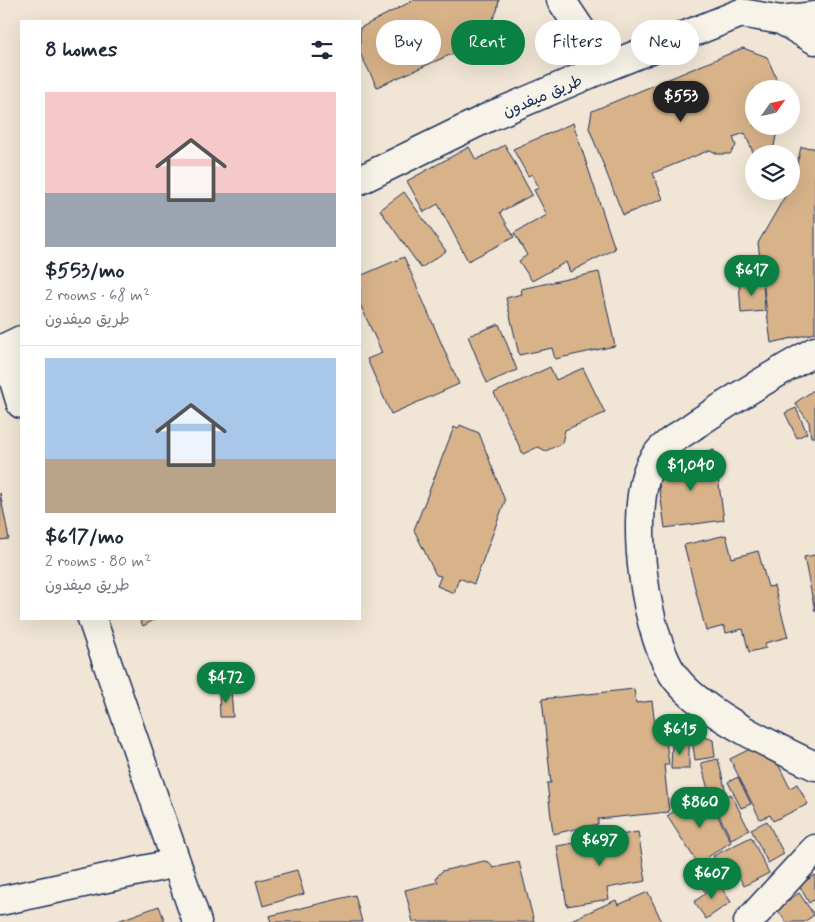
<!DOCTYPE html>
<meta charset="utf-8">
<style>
:root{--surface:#fff;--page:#f2f2f3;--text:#1f2937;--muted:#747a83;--line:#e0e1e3;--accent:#0b8043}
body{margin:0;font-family:Mynerve,"Playpen Sans Arabic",sans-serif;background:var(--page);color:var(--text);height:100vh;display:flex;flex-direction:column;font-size:19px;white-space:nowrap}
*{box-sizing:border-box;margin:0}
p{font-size:16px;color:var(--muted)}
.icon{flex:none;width:28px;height:28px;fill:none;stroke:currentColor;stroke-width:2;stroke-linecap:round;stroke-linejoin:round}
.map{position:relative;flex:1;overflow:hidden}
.panel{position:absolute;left:20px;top:20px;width:341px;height:600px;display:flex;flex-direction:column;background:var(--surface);border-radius:0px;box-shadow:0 5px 20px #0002}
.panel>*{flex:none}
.hud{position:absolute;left:376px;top:20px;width:364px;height:45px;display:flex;gap:10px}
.needle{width:32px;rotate:56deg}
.controls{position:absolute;left:745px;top:80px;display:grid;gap:10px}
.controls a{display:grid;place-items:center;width:55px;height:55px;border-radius:50%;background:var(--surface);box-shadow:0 5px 20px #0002;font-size:25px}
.price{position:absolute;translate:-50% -42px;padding:0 11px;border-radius:18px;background:var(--accent);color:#fff;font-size:16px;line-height:32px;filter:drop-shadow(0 1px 2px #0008)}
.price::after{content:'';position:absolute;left:50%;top:30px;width:15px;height:11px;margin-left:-8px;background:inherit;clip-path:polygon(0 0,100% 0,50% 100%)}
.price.on{background:#222;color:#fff}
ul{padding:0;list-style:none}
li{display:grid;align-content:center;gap:10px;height:265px;padding:0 25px}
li+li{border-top:1px solid var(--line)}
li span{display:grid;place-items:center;height:155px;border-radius:0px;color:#555}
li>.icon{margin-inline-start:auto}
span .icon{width:90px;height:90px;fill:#fffc;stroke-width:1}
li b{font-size:21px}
h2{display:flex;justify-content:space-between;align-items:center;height:60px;padding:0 25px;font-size:21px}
.pill{padding:0 18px;border-radius:22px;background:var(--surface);box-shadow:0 5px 20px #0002;font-size:18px;line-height:45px}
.pill.on{background:var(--accent);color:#fff}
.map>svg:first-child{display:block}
.building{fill:#d8b38a;stroke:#1b2f5e}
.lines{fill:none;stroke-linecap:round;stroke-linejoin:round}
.minor-casing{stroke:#1b2f5e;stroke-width:31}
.primary-casing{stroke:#1b2f5e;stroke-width:31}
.minor{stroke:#f7f3e8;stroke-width:28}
.primary{stroke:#f7f3e8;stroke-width:28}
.labels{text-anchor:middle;stroke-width:4;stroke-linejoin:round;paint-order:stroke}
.street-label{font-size:16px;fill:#1b2f5e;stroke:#f7f3e8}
</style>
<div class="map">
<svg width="815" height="922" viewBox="0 0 815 922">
<rect width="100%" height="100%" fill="#f1e6d5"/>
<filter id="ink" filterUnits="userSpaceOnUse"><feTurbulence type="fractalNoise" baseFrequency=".02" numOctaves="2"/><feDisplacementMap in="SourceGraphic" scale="10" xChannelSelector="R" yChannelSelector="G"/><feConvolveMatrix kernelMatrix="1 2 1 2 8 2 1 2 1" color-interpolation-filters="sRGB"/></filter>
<g filter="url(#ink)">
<!-- building -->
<g class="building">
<path d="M414,0h85l-2,11 -10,19 -26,20 -84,37 -17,-34v-25z"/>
<path d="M743,48l24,9 14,32h-27v37h24l-4,20 -20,9 -9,-22 -12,4 3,9 -6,8h-12l-8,-4 -57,23 10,26 -40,16 -34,-87 3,-17z"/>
<path d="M573,123l42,126 -45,23 -4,-10 -34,19 -13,-20 8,-6 -13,-22 33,-18 -13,-25 5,-2 -7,-14 -4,2 -15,-27z"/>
<path d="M505,145l27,50 -32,17 14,25 -46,24 -30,-57 -14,8 -17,-31 62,-34 7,13z"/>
<path d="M801,147l13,1 1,6v179l-44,10 -13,-100 30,-52h3z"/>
<path d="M404,192l42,59 -25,17 -41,-58z"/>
<path d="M404,257l55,127 -68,30 -24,-55 15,-6 -22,-49v-28z"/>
<path d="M599,272l16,74 -60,13 -3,-11 -33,7 -13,-57 16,-4 -1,-5z"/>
<path d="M763,280l2,31 -24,2 -2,-31z"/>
<path d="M499,324l18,46 -30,13 -19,-47z"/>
<path d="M550,367l6,13 27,-12 22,45 -40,17 -3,13 -16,8 -8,-4 -15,7 -29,-61z"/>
<path d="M815,389v48h-4l-2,-15 -14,-19z"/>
<path d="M796,408l11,25 -10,5 -12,-25z"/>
<path d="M460,425l19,8 26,68 -31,83 -15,-6 -5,15 -17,-7 4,-10 -5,-1 -22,-45 40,-103 4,2z"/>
<path d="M714,450l10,70 -59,8 -8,-57 24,-3 -1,-6 16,-3 -1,-6z"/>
<path d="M0,493l9,46 -9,1z"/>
<path d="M726,535l6,23 26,-7 10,36 6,-1 14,51 -23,6 1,5 -17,4 -6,-23 -17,4 -2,-7 -18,5 -22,-86z"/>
<path d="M815,555v56l-11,-54z"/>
<path d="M139,619h17l-13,7z"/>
<path d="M634,689l2,14 16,-2 3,24 9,-1 5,41h-5l5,47 -71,7v5l-45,10 -6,-51h4l-9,-84z"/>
<path d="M219,690h12l2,27h-13z"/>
<path d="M691,732l22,8 2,17 -20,3z"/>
<path d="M672,742l17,2v25h-18z"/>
<path d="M769,746l21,42 7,-4 11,20 -35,17 -3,-6 -10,4 -30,-60 24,-12z"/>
<path d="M718,759l8,34 -16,4 -9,-34z"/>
<path d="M738,777l13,27 -10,4 -13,-26z"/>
<path d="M705,791l26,51 -23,15 5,6 -11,7 -35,-54z"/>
<path d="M731,794l18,36 -18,9 -18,-36z"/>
<path d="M767,821l17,33 -16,9 -17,-34z"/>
<path d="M638,832l8,49 -39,7 2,11 -42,7 -10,-60z"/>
<path d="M751,837l18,36 -25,13 -9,-17 -12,6 -10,-19z"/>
<path d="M484,861l5,1 4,6 26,-6 15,60h-121l-8,-32 33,-8 -2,-4 6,-7z"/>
<path d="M297,870l7,24 -41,12 -7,-25z"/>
<path d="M815,875v24l-6,4 -10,-18z"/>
<path d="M716,880l15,22 -25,17 -12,-17 12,-9 -3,-4z"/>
<path d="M648,892l14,30h-90l-1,-2 45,-20 2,5z"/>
<path d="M799,893l15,22 -10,7h-18l-10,-14z"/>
<path d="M355,895l7,27h-91l-2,-6z"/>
<path d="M159,906l6,16h-50z"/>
</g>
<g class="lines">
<!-- minor casing -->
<g class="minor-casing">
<g id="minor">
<path d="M561,0l45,67"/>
<path d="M4,348l17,56"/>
<path d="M815,351c-41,23 -80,47 -119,73 -16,12 -35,20 -45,39 -24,46 -6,179 27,218 27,33 98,67 137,85"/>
<path d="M92,619l105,303"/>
<path d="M0,901l176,-38"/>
<path d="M748,922l67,-73"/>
</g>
</g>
<!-- primary casing -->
<g class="primary-casing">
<g id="primary">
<path d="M781,20l34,20"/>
<path d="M360,180l131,-64 115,-49 135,-54 40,7 34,-4"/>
<path d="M0,350l21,-10"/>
</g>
</g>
<!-- minor -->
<use href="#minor" class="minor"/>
<!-- primary -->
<use href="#primary" class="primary"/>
</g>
</g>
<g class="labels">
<!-- street labels -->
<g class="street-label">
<text transform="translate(542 95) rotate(-23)" y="6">طريق ميفدون</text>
</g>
</g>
</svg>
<div class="controls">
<a><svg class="needle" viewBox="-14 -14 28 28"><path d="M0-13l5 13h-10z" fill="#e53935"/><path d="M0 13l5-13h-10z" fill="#747a83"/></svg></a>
<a><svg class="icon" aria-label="layers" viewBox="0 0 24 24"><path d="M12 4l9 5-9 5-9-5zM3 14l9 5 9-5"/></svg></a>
</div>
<b class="price on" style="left:681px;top:123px">$553</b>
<b class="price" style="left:752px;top:297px">$617</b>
<b class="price" style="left:691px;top:492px">$1,040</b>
<b class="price" style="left:226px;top:704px">$472</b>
<b class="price" style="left:680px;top:756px">$615</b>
<b class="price" style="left:700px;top:829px">$860</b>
<b class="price" style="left:600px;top:867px">$697</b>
<b class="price" style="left:712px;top:900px">$607</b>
<div class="hud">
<a class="pill">Buy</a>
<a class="pill on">Rent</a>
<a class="pill">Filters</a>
<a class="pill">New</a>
</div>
<section class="panel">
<h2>8 homes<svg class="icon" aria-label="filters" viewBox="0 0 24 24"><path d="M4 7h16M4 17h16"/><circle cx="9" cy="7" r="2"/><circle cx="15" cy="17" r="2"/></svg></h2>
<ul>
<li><span style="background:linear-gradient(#f6c9c9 65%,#9aa5b1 0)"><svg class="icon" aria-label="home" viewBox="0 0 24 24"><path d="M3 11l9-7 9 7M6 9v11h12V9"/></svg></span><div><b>$553/mo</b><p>2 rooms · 68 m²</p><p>طريق ميفدون</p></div></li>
<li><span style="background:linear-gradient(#a9c7e8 65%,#b9a48a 0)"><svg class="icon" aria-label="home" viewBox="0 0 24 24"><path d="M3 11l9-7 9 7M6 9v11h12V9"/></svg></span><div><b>$617/mo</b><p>2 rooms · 80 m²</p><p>طريق ميفدون</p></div></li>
</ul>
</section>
</div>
